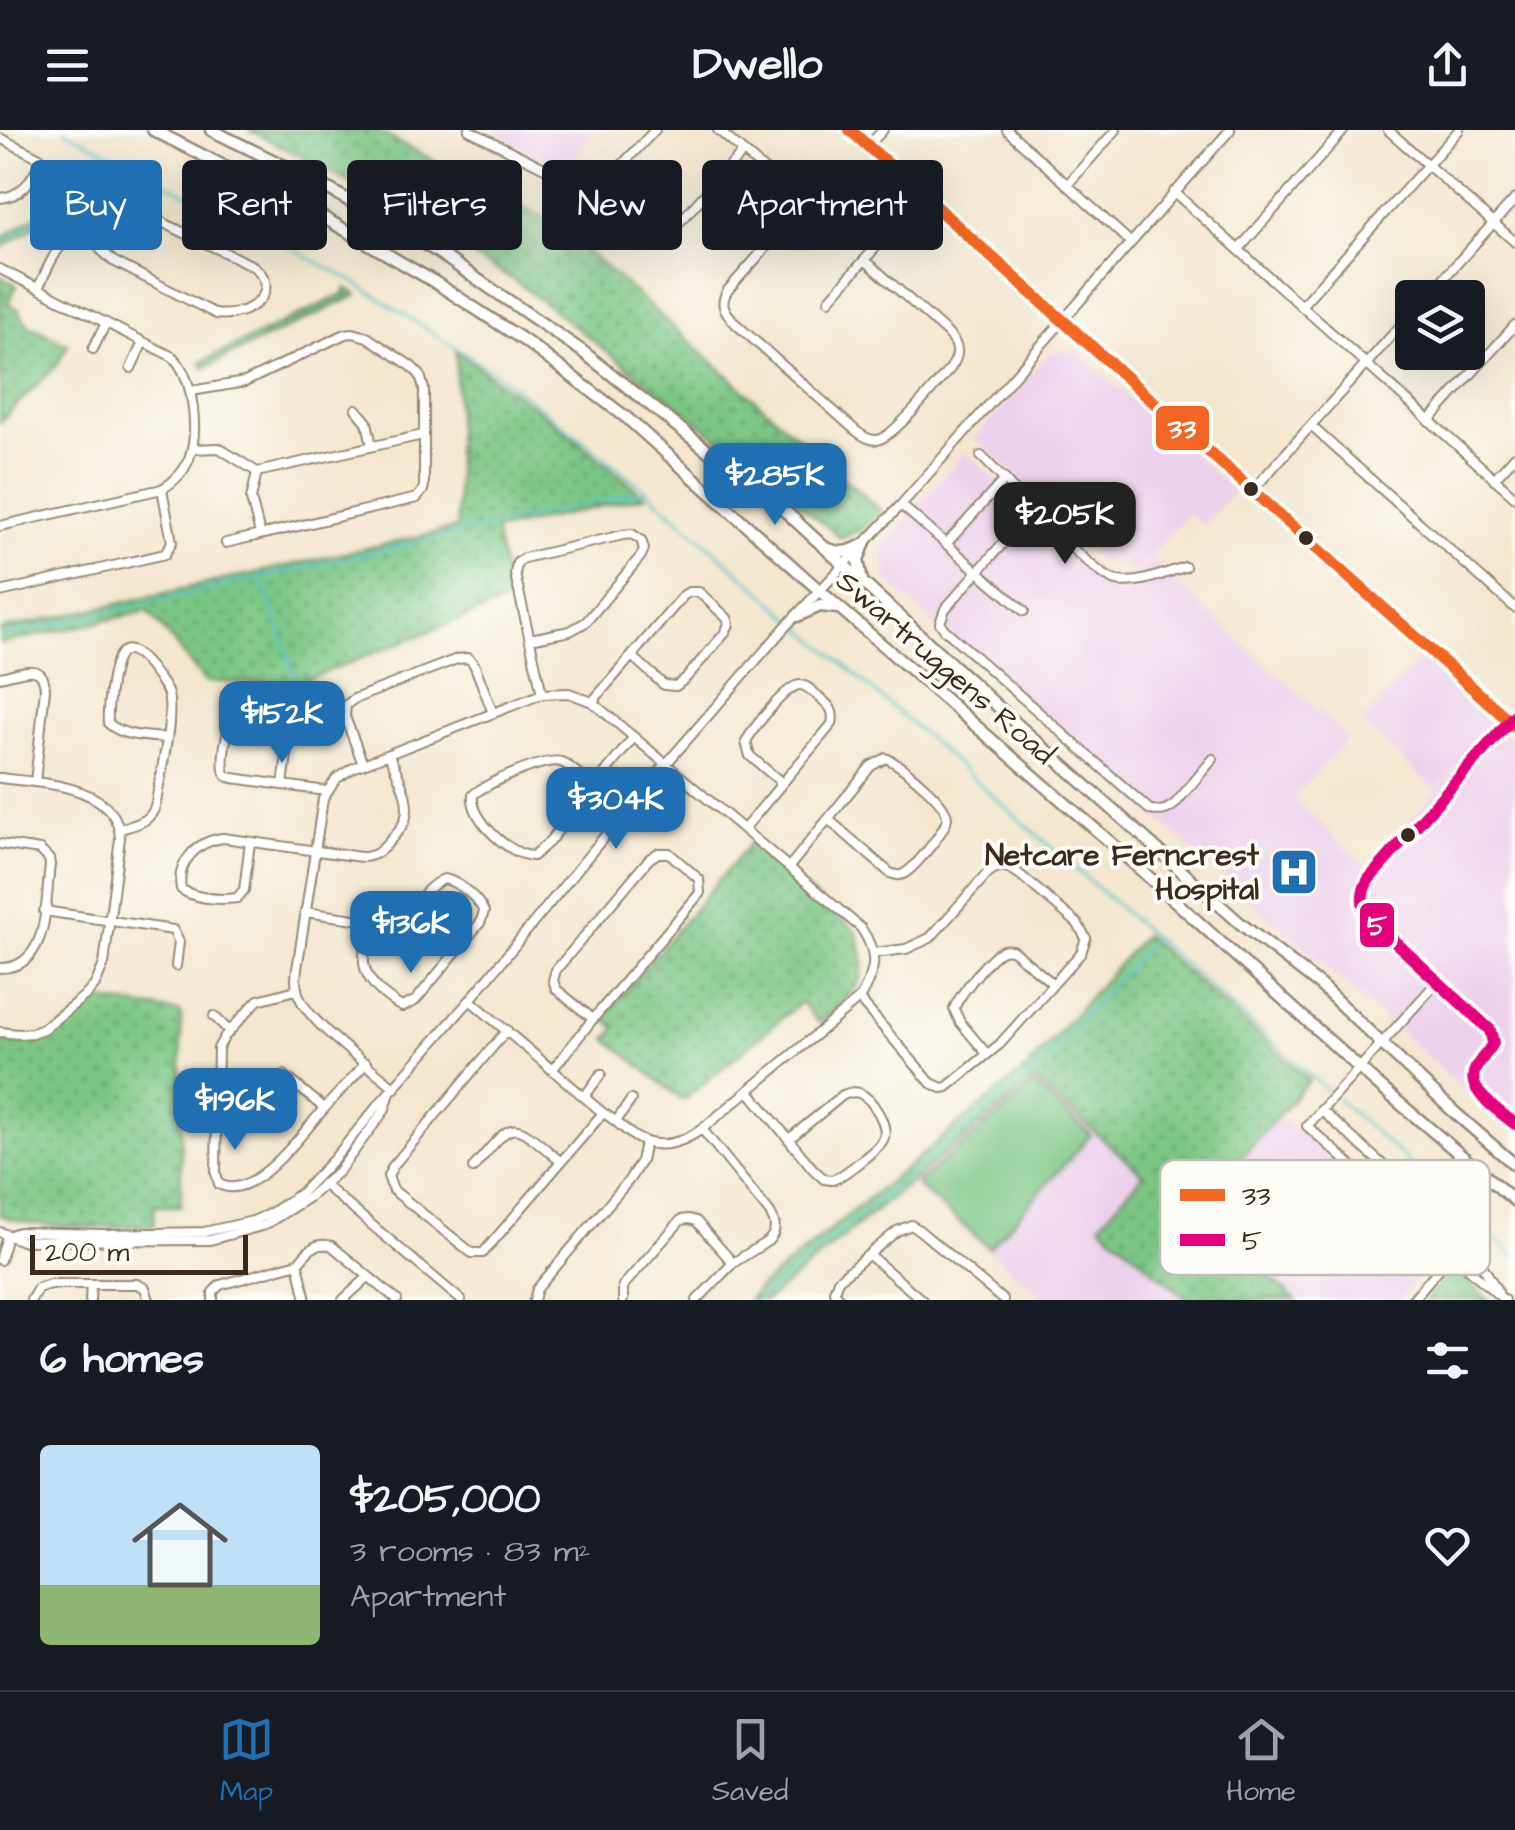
<!DOCTYPE html>
<meta charset="utf-8">
<style>
:root{--surface:#171b24;--page:#20242c;--text:#f1f3f6;--muted:#9ea1a6;--line:#363941;--accent:#1f6fb2}
body{margin:0;font-family:"Architects Daughter",sans-serif;background:var(--page);color:var(--text);height:100vh;display:flex;flex-direction:column;font-size:38px;white-space:nowrap}
*{box-sizing:border-box;margin:0}
p{font-size:32px;color:var(--muted)}
.icon{flex:none;width:55px;height:55px;fill:none;stroke:currentColor;stroke-width:2;stroke-linecap:round;stroke-linejoin:round}
.map{position:relative;height:1170px;overflow:hidden}
.side{display:flex;flex-direction:column;background:var(--surface);flex:1}
.side>*{flex:none}
.guide{position:absolute;left:30px;top:30px;width:1000px;height:90px;display:flex;gap:20px}
.controls{position:absolute;left:1395px;top:150px;display:grid;gap:20px}
.controls a{display:grid;place-items:center;width:90px;height:90px;border-radius:10px;background:var(--surface);box-shadow:0 10px 40px #0002;font-size:50px}
.scale{position:absolute;left:30px;bottom:25px;width:218px;box-sizing:border-box;padding-left:10px;border:5px solid #3b2a1e;border-top:0;font-size:28px;line-height:35px;white-space:nowrap;color:#3b2a1e;-webkit-text-stroke:8px #fdfcf7;paint-order:stroke}
.price{position:absolute;translate:-50% -85px;padding:0 22px;border-radius:20px;background:var(--accent);color:#fff;font-size:32px;line-height:65px;filter:drop-shadow(0 2px 5px #0008)}
.price::after{content:'';position:absolute;left:50%;top:60px;width:30px;height:22px;margin-left:-15px;background:inherit;clip-path:polygon(0 0,100% 0,50% 100%)}
.price.selected{background:#222;color:#fff}
ul{padding:0;list-style:none}
li{display:flex;align-items:center;gap:30px;height:250px;padding:0 40px}
li+li{border-top:2px solid var(--line)}
li span{display:grid;place-items:center;flex:none;width:280px;height:200px;border-radius:10px;color:#555}
li>.icon{margin-inline-start:auto}
span .icon{width:120px;height:120px;fill:#fffc;stroke-width:1}
li b{font-size:42px}
h2{display:flex;justify-content:space-between;align-items:center;height:120px;padding:0 40px;font-size:42px}
.chip{padding:0 35px;border-radius:10px;background:var(--surface);box-shadow:0 10px 40px #0002;font-size:35px;line-height:90px}
.chip.selected{background:var(--accent);color:#fff}
header{display:flex;justify-content:space-between;align-items:center;height:130px;padding:0 40px;background:var(--surface);font-size:45px;font-weight:700}
.dock{display:flex;justify-content:space-around;align-items:center;height:140px;border-top:2px solid var(--line);background:var(--surface);font-size:28px;color:var(--muted)}
.dock a{display:grid;justify-items:center;gap:5px}
.dock .selected{color:var(--accent)}
.map>svg:first-child{display:block}
.built{fill:#ecd1eb}
.grass{fill:url(#grass-dots);stroke:#5b7852;stroke-width:2.5}
.garden{fill:#7bc685;stroke:#5b7852;stroke-width:2.5}
.lines{fill:none;stroke-linecap:round;stroke-linejoin:round}
.stream{stroke:#57c5cb;stroke-width:2.5}
.minor-casing{stroke:#978876;stroke-width:12}
.major-casing{stroke:#978876;stroke-width:15}
.minor{stroke:#fff;stroke-width:8}
.major{stroke:#fff;stroke-width:10}
.bus-1-casing{stroke:#fdfcf7;stroke-width:20}
.bus-2-casing{stroke:#fdfcf7;stroke-width:20}
.bus-1{stroke:#f26522;stroke-width:12}
.bus-2{stroke:#e5007d;stroke-width:12}
.bus-dot{fill:#3b2a1e;stroke:#fdfcf7;stroke-width:4}
.labels{text-anchor:middle;stroke-width:8;stroke-linejoin:round;paint-order:stroke}
.street-label{font-size:30px;fill:#3b2a1e;stroke:#fdfcf7}
.poi-label{font-size:30px;font-weight:bold;fill:#3b2a1e;stroke:#fdfcf7;text-anchor:end}
.key{fill:#fdfcf7;stroke:#c3bdb6;stroke-width:2.5}
.key-label{font-size:28px;fill:#3b2a1e}
.line-badge{stroke:#fdfcf7;stroke-width:4}
.badge-label{font-size:28px;text-anchor:middle;font-weight:bold;fill:#fff}
</style>
<header><svg class="icon" aria-label="menu" viewBox="0 0 24 24"><path d="M4 6h16M4 12h16M4 18h16"/></svg>Dwello<svg class="icon" aria-label="share" viewBox="0 0 24 24"><path d="M12 15V3M7 8l5-5 5 5M5 13v7h14v-7"/></svg></header>
<div class="map">
<svg width="1515" height="1170" viewBox="0 0 1515 1170">
<defs>
<pattern id="grass-dots" width="8" height="8" patternUnits="userSpaceOnUse" patternTransform="scale(2.5)"><rect width="8" height="8" fill="#7bc685"/><path d="M2 2h.1M6 6h.1" fill="none" stroke="#66a16c" stroke-width="1.8" stroke-linecap="round"/></pattern>
</defs>
<rect width="100%" height="100%" fill="#fdfcf7"/>
<filter id="ink" filterUnits="userSpaceOnUse"><feTurbulence type="fractalNoise" baseFrequency=".01" numOctaves="2"/><feDisplacementMap in="SourceGraphic" scale="20" xChannelSelector="R" yChannelSelector="G"/><feConvolveMatrix kernelMatrix="1 2 1 2 8 2 1 2 1" color-interpolation-filters="sRGB"/></filter>
<filter id="wash" filterUnits="userSpaceOnUse"><feTurbulence type="fractalNoise" baseFrequency=".0048" numOctaves="4" result="noise"/><feDisplacementMap in="SourceGraphic" scale="40" xChannelSelector="R" yChannelSelector="G"/><feGaussianBlur stdDeviation="2.25" result="paint"/><feColorMatrix in="noise" values="0 0 0 0 0 0 0 0 0 0 0 0 0 0 0 0 0 1.4 0 .05"/><feComposite in="paint" operator="in"/></filter>
<g filter="url(#wash)">
<rect width="100%" height="100%" fill="#f3e7cf"/>
<!-- built -->
<g class="built">
<path d="M490,0h106l-35,40z"/>
<path d="M1075,220l160,141 -32,34 -15,-12 -54,60 -14,-12 -18,2 -13,-12 -1,-12 -113,-100 75,-87z"/>
<path d="M965,322l155,138 29,-31 199,179 -55,60 74,69 131,-142 17,16v393l-629,-554 -3,-35z"/>
<path d="M1421,527l75,67 -60,66 -74,-67z"/>
<path d="M1035,950l108,95 -43,49 87,76h-140l-138,-116z"/>
<path d="M1278,985l161,140 -40,45h-103l-102,-90z"/>
</g>
<!-- grass -->
<g class="grass">
<path d="M249,0h126l183,95 323,286 -17,18 -23,9 -149,-121 -174,-134 -178,-106z"/>
<path d="M118,34l26,13h-33l-111,72v-10z"/>
<path d="M0,146l17,9 -9,19 10,5 9,15 41,20 -11,21 -57,57z"/>
<path d="M346,158l11,7 -153,73 -3,-6 143,-68z"/>
<path d="M456,221l93,67 96,78 -150,35 15,69 -212,83 -93,-1 -57,-71 -148,33v-14l457,-102z"/>
<path d="M750,713l106,88c20,47 -2,63 -37,92l-18,-21 -118,99 -76,-62 9,-11 -13,-11z"/>
<path d="M1144,805l165,145 -114,130 101,90h-108l-88,-76 43,-50 -108,-94 -268,220h-18l8,-10 269,-221z"/>
<path d="M96,870l85,12v194h-27v20c-53,1 -104,5 -154,-10v-174c39,5 69,-15 96,-42z"/>
<path d="M1453,1139h1l35,31h-63z"/>
</g>
<!-- garden -->
<path class="garden" d="M1035,955l56,50 -102,113 -73,-64z"/>
<g class="lines">
<!-- stream -->
<g class="stream">
<path d="M65,0l288,151 155,101 139,109 684,603"/>
<path d="M0,114l125,-80"/>
<path d="M262,450l34,98"/>
<path d="M0,506l647,-145"/>
<path d="M1337,969l178,157"/>
<path d="M758,1170l279,-230 117,-132"/>
</g>
</g>
</g>
<g filter="url(#ink)">
<g class="lines">
<!-- minor casing -->
<g class="minor-casing">
<g id="minor">
<path d="M469,0l97,49 27,10 9,-3 53,-56"/>
<path d="M718,0l72,62 6,14 -4,12 -64,72c-10,15 -2,22 8,34l119,106c6,5 13,10 21,10 16,0 61,-57 74,-71 10,-14 10,-23 -3,-36l-82,-73"/>
<path d="M850,0l665,596"/>
<path d="M1007,0l123,112"/>
<path d="M1388,0l127,112"/>
<path d="M0,8l68,34"/>
<path d="M868,16l15,-16"/>
<path d="M1068,54l48,-54"/>
<path d="M1174,62l341,305"/>
<path d="M0,68c24,-2 32,-20 42,-39"/>
<path d="M659,115l84,-93"/>
<path d="M1239,119l105,-119"/>
<path d="M0,139l173,88c21,21 26,75 16,102 -5,13 -15,23 -27,30l-162,37"/>
<path d="M38,158c7,-13 13,-31 23,-42 11,-12 47,-35 62,-37 7,-1 9,0 16,2l114,55c33,25 -6,53 -37,48l-103,-53 -13,-12 -15,-20"/>
<path d="M1426,168l89,-99"/>
<path d="M829,170l93,-105"/>
<path d="M1301,176l158,-176"/>
<path d="M93,219l13,-26"/>
<path d="M131,238l12,-26"/>
<path d="M191,261l54,-9 100,-48 8,-1 14,4 44,29 9,9 4,14v96l-1,5 -6,8 -191,45"/>
<path d="M356,279l11,13 5,24"/>
<path d="M1429,291l86,-96"/>
<path d="M1311,296l204,182"/>
<path d="M192,319l27,-1 38,24 166,-37"/>
<path d="M981,326c25,24 111,120 136,125 22,4 47,-8 68,-14"/>
<path d="M257,342l-6,27 9,35"/>
<path d="M1494,349l21,-23"/>
<path d="M1252,361l160,-178"/>
<path d="M901,375l123,106"/>
<path d="M1034,378l-89,101 -5,14 4,6 206,181c11,2 16,1 25,-6l38,-45"/>
<path d="M946,414l59,-65"/>
<path d="M0,462l165,-38 7,-12 -10,-53"/>
<path d="M530,509l40,-8 16,-9 55,-66 3,-7 -3,-9 -9,-6 -9,1 -99,23 -7,5 -2,11 27,120"/>
<path d="M0,547c20,-4 44,-17 45,12l-10,93"/>
<path d="M592,572l92,-107 5,-3h10l28,26 2,6 -4,9 -39,45 -10,8 -12,-1 -32,-29"/>
<path d="M1515,585l-146,164c-8,13 -8,22 -2,37l123,114 3,13c-5,10 -14,17 -18,27 -10,21 26,42 40,54"/>
<path d="M363,634l-18,-47 1,-12 8,-6 103,-40 11,-1 6,6 19,49"/>
<path d="M0,648c39,5 118,6 120,60l-16,126 -9,21 -8,9 -44,35 -11,4 -13,1 -19,-2"/>
<path d="M283,655c3,-28 15,-68 -27,-68 -7,0 -17,0 -23,4 -7,6 -13,47 -7,54 1,2 4,2 7,3l93,13"/>
<path d="M592,656c-9,-7 -20,-20 -31,-24 -16,-5 -76,22 -88,33 -3,24 37,61 60,61l16,-14 85,-105"/>
<path d="M120,699c17,-5 32,-7 36,-26 4,-28 16,-75 13,-102 0,-10 -8,-19 -14,-27 -25,-34 -38,-32 -44,10 -2,13 -4,26 -3,39 15,14 38,13 58,15"/>
<path d="M744,699l88,-105c3,-13 -2,-18 -12,-26 -6,-5 -13,-13 -20,-13 -14,0 -48,45 -54,57l4,14 32,27"/>
<path d="M250,712l-6,48 -7,8c-17,2 -42,1 -56,-9 -5,-26 16,-48 42,-51l138,19c13,0 19,-5 27,-14 5,-6 11,-12 15,-19 12,-20 -6,-50 -14,-69"/>
<path d="M0,714l40,6 9,9 1,6c-5,37 0,103 -50,103"/>
<path d="M789,737l82,-101 15,-8c15,7 60,43 61,59 1,11 -32,50 -42,56 -6,4 -8,2 -15,0l-62,-54"/>
<path d="M44,781l129,19 6,12 -3,24"/>
<path d="M305,782l64,9 29,1c16,-13 28,-36 46,-43 15,3 34,19 40,33l-4,11 -65,78 -13,6c-8,-4 -14,-9 -21,-15 -26,-24 -16,-39 -12,-71"/>
<path d="M1438,851l-131,145 197,174"/>
<path d="M296,860l-38,10 -33,36 -7,12 -2,125 3,11c34,19 84,-52 104,-74 14,-16 29,-31 43,-47"/>
<path d="M859,869l72,84 11,5 5,-1 53,-43 81,-91 5,-15 -9,-15 -58,-49c-13,-9 -20,-10 -32,0l-57,64 -24,11 -32,4"/>
<path d="M214,886l15,15"/>
<path d="M507,900l-114,136 -5,10 5,14 79,63h11l120,-140"/>
<path d="M987,924l-27,-32 -6,-13c4,-12 37,-55 49,-59 3,-1 6,0 9,0l40,33"/>
<path d="M552,940l41,-51 -37,-30 -3,-9 3,-10 93,-111 9,-6h11l30,26 1,14 -107,126"/>
<path d="M284,945l40,33"/>
<path d="M395,958c-25,-22 -89,-66 -97,-95 -3,-8 -2,-16 -1,-24l26,-170 13,-20 17,-11 189,-74 27,-1 23,9 269,226c19,28 14,44 -2,71l-157,130c-20,14 -44,22 -67,8 -12,-8 -20,-18 -32,-24l-133,-113"/>
<path d="M749,961l64,78 11,10c3,0 6,1 8,1 9,-2 47,-32 51,-40 7,-14 -11,-42 -24,-47 -6,-2 -10,0 -16,2l-54,44"/>
<path d="M585,966l16,-22"/>
<path d="M1321,980l133,118 20,23 24,41"/>
<path d="M217,988h23"/>
<path d="M617,990l14,-20"/>
<path d="M473,1038c43,-50 36,-50 87,-7"/>
<path d="M323,1054l138,116"/>
<path d="M0,1102l22,9 188,-1 55,-15 44,-28 30,-26 45,-60 6,-18"/>
<path d="M7,1106l12,-4 85,2 100,-2 49,-11 16,-7 32,-21 32,-33 47,-57 90,-103 157,-191 159,-183 115,-121 329,-375"/>
<path d="M869,1125l53,45"/>
<path d="M0,1130l7,-24"/>
<path d="M298,1133c10,-12 17,-22 34,-17l65,54"/>
<path d="M298,1133l8,37"/>
<path d="M31,1170l7,-12 12,-4h87l8,4 4,12"/>
<path d="M90,1170l1,-16"/>
<path d="M213,1170v-8l7,-7 78,-22"/>
<path d="M343,1170l25,-23"/>
<path d="M534,1170l3,-11 92,-109 12,-19 4,-19"/>
<path d="M623,1170v-14l58,-66 8,-1 7,2 37,42"/>
<path d="M697,1170l36,-37 35,-22c10,-10 8,-19 1,-29l-67,-83"/>
<path d="M840,1170l-6,-9 4,-11 59,-49 14,-6 8,5 84,70"/>
<path d="M1412,1170l52,-60"/>
</g>
</g>
<!-- major casing -->
<g class="major-casing">
<g id="major">
<path d="M153,0l161,82 119,69 92,60 102,77 193,173 290,251 267,242 138,117"/>
<path d="M211,0l104,51 121,70 146,100 144,114 36,25 256,235 223,199 80,62 133,126 61,53"/>
<path d="M829,419c13,6 23,2 35,-5"/>
<path d="M862,451l-4,-21 6,-15"/>
<path d="M797,486l23,-10 18,2"/>
</g>
</g>
<!-- minor -->
<use href="#minor" class="minor"/>
<!-- major -->
<use href="#major" class="major"/>
<!-- bus-1 casing -->
<g class="bus-1-casing">
<path id="bus-1" d="M850,0l665,596"/>
</g>
<!-- bus-2 casing -->
<g class="bus-2-casing">
<path id="bus-2" d="M1515,585l-146,164c-8,13 -8,22 -2,37l123,114 3,13c-5,10 -14,17 -18,27 -10,21 26,42 40,54"/>
</g>
<!-- bus-1 -->
<use href="#bus-1" class="bus-1"/>
<!-- bus-2 -->
<use href="#bus-2" class="bus-2"/>
</g>
</g>
<!-- icons -->
<defs>
<g id="hospital-square" transform="scale(2.5)"><rect x="-9" y="-9" width="18" height="18" rx="4" fill="#1f6fb2" stroke="#fdfcf7"/><path d="M-5-5h3v3.5h4V-5h3V5h-3V1.5h-4V5h-3Z" fill="#fff"/></g>
</defs>
<g fill-rule="evenodd">
<use href="#hospital-square" x="1294" y="742"/>
</g>
<!-- markers -->
<g class="bus-dot">
<circle cx="1251" cy="359" r="9"/>
<circle cx="1306" cy="408" r="9"/>
<circle cx="1408" cy="705" r="9"/>
</g>
<g class="labels">
<!-- street labels -->
<g class="street-label">
<text transform="translate(946 537) rotate(41)" y="10">Swartruggens Road</text>
</g>
<!-- poi labels -->
<g class="poi-label">
<text x="1259" y="735">Netcare Ferncrest<tspan x="1259" dy="34">Hospital</tspan></text>
</g>
</g>
<!-- legend -->
<rect x="1160" y="1030" width="330" height="115" rx="15" class="key"/>
<rect x="1180" y="1059" width="45" height="12" fill="#f26522"/>
<rect x="1180" y="1104" width="45" height="12" fill="#e5007d"/>
<g class="key-label">
<text x="1242" y="1075">33</text>
<text x="1242" y="1120">5</text>
</g>
<g class="line-badge">
<rect x="1154" y="274" width="57" height="48" rx="10" fill="#f26522"/>
<rect x="1358" y="771" width="38" height="48" rx="10" fill="#e5007d"/>
</g>
<g class="badge-label">
<text x="1182" y="308">33</text>
<text x="1377" y="805">5</text>
</g>
</svg>
<div class="controls">
<a><svg class="icon" aria-label="layers" viewBox="0 0 24 24"><path d="M12 4l9 5-9 5-9-5zM3 14l9 5 9-5"/></svg></a>
</div>
<div class="scale">200 m</div>
<b class="price" style="left:775px;top:398px">$285K</b>
<b class="price selected" style="left:1065px;top:437px">$205K</b>
<b class="price" style="left:282px;top:636px">$152K</b>
<b class="price" style="left:616px;top:722px">$304K</b>
<b class="price" style="left:411px;top:846px">$136K</b>
<b class="price" style="left:235px;top:1023px">$196K</b>
<div class="guide">
<a class="chip selected">Buy</a>
<a class="chip">Rent</a>
<a class="chip">Filters</a>
<a class="chip">New</a>
<a class="chip">Apartment</a>
</div>
</div>
<section class="side">
<h2>6 homes<svg class="icon" aria-label="filters" viewBox="0 0 24 24"><path d="M4 7h16M4 17h16"/><circle cx="9" cy="7" r="2"/><circle cx="15" cy="17" r="2"/></svg></h2>
<ul>
<li><span style="background:linear-gradient(#bfe0f5 70%,#8fb573 0)"><svg class="icon" aria-label="home" viewBox="0 0 24 24"><path d="M3 11l9-7 9 7M6 9v11h12V9"/></svg></span><div><b>$205,000</b><p>3 rooms · 83 m²</p><p>Apartment</p></div><svg class="icon" aria-label="heart" viewBox="0 0 24 24"><path d="M12 20l-8-8c-3-5 5-10 8-4 3-6 11-1 8 4z"/></svg></li>
</ul>
</section>
<nav class="dock">
<a class="selected"><svg class="icon" aria-label="map" viewBox="0 0 24 24"><path d="M3 6l6-2 6 2 6-2v14l-6 2-6-2-6 2zM9 4v14M15 6v14"/></svg>Map</a>
<a><svg class="icon" aria-label="saved" viewBox="0 0 24 24"><path d="M7 4h10v16l-5-4-5 4z"/></svg>Saved</a>
<a><svg class="icon" aria-label="home" viewBox="0 0 24 24"><path d="M3 11l9-7 9 7M6 9v11h12V9"/></svg>Home</a>
</nav>
